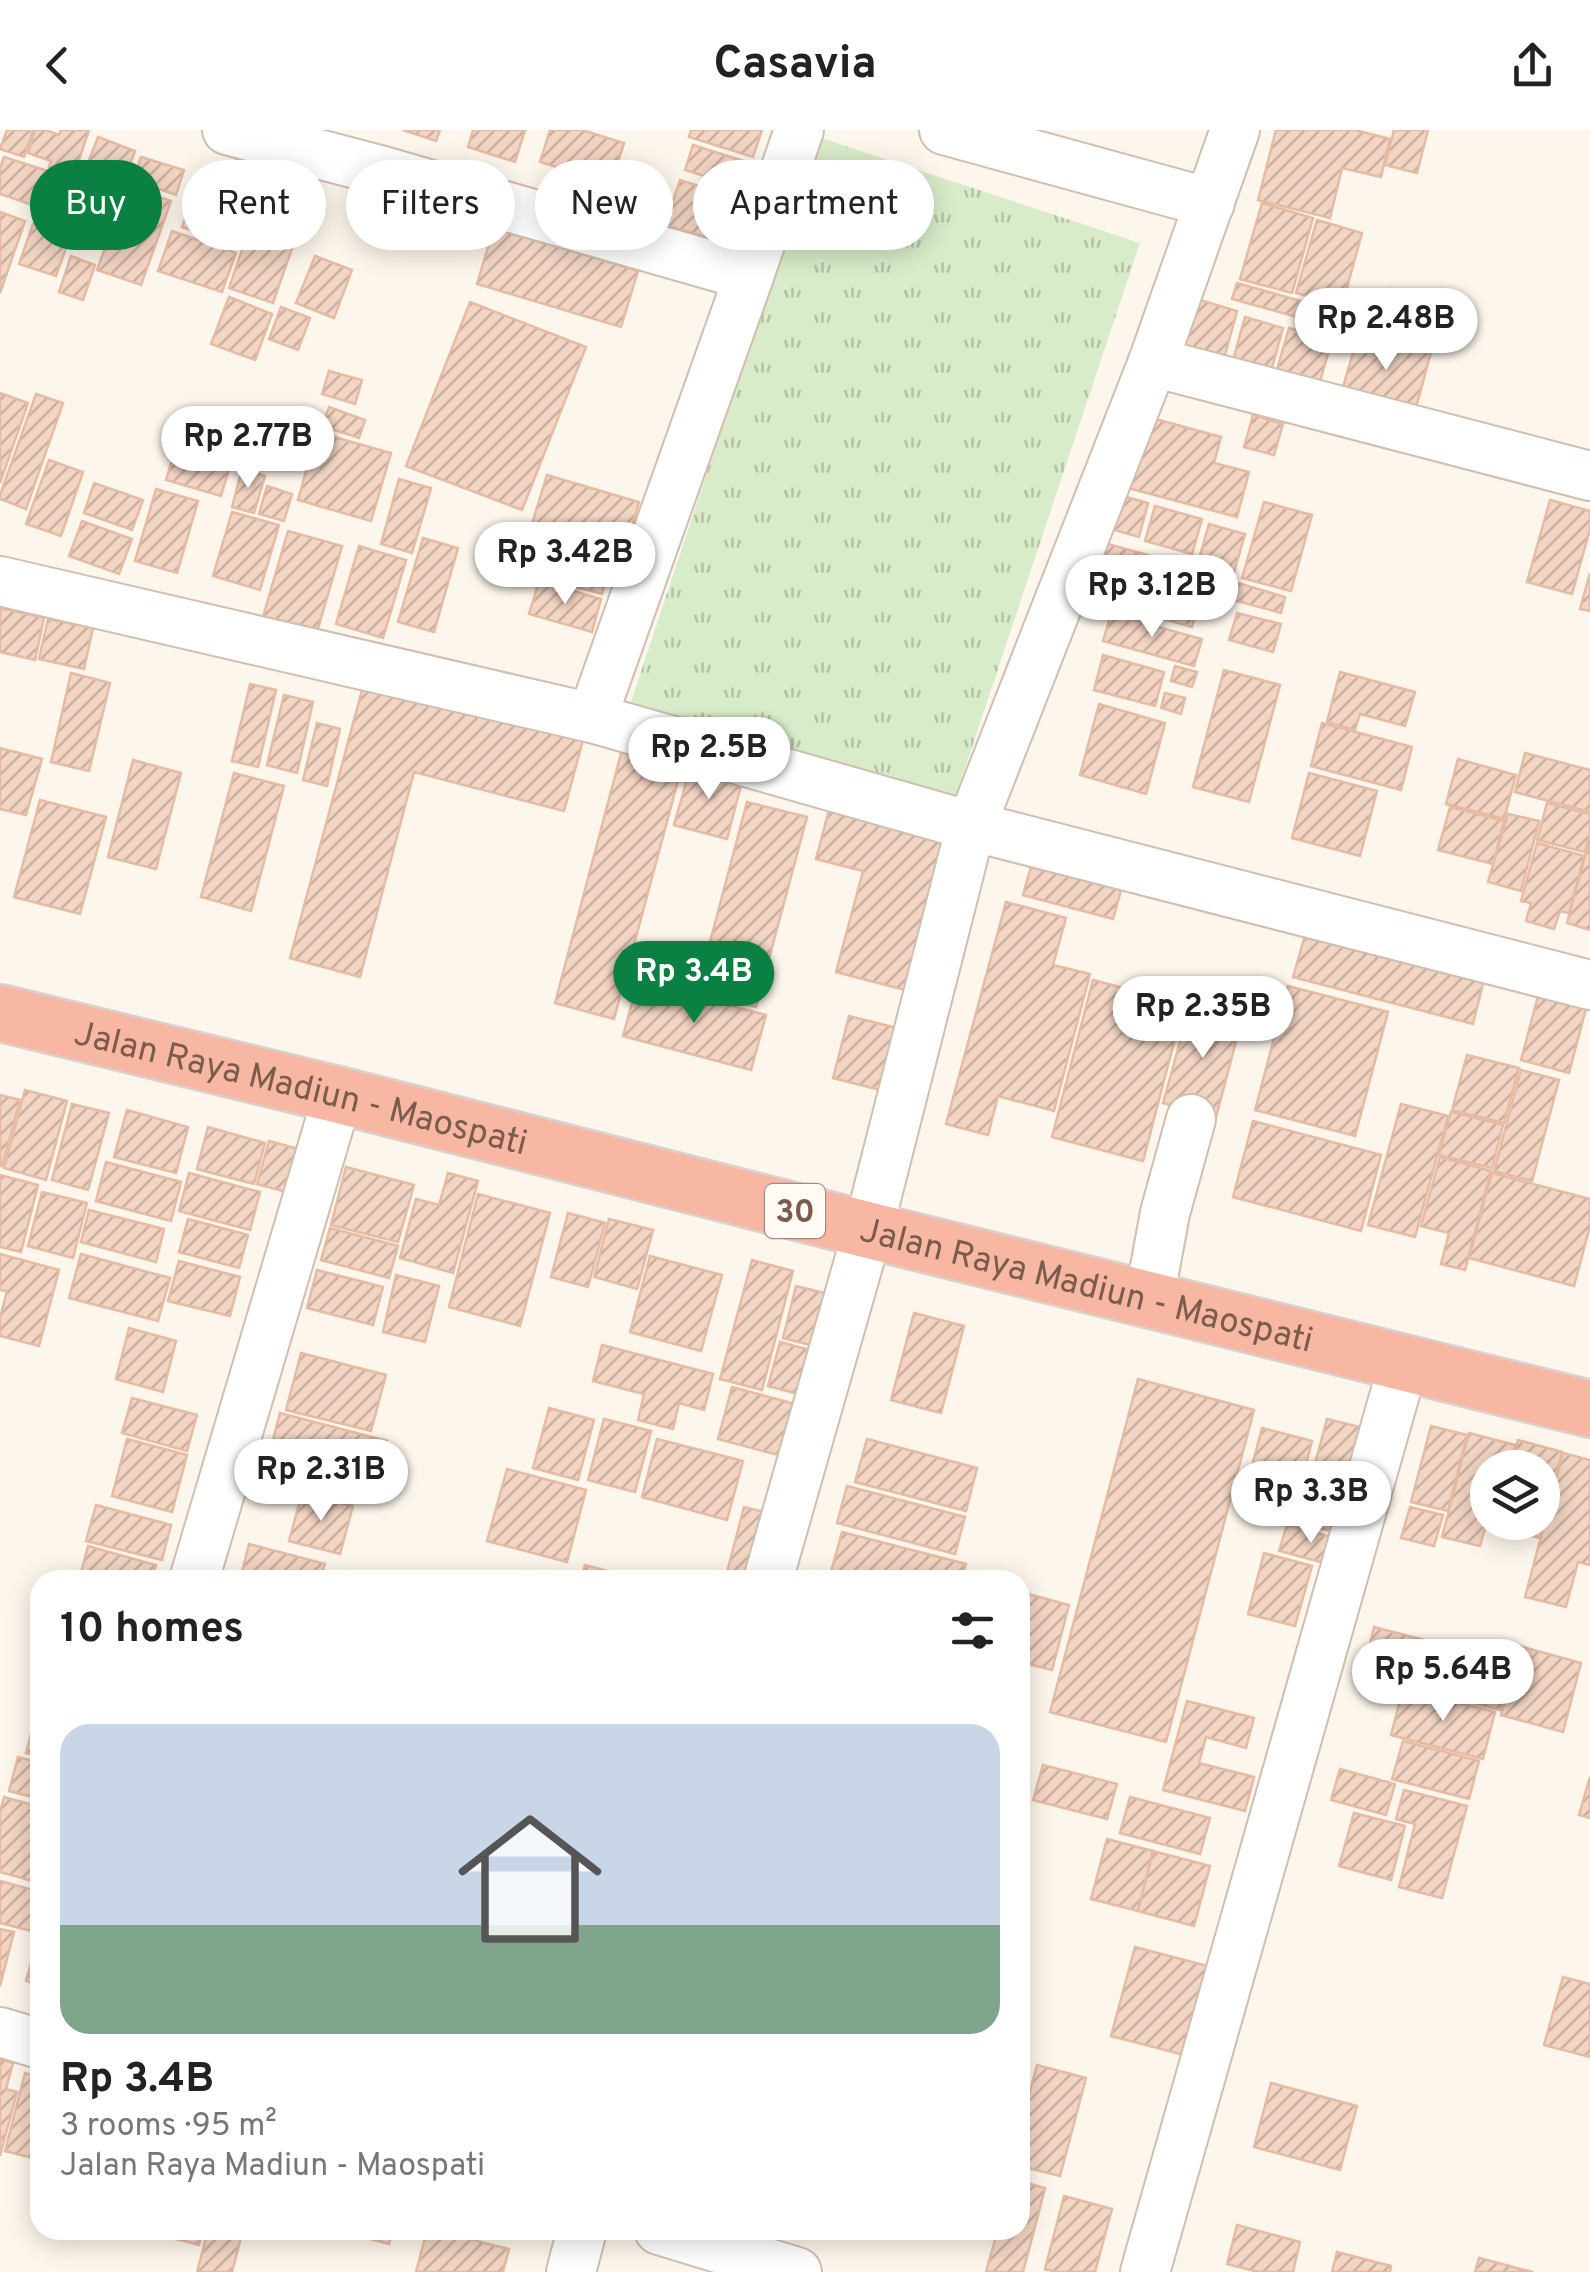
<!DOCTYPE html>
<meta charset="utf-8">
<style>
:root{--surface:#fff;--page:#f2f2f2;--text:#222;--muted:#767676;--line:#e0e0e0;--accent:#0b8043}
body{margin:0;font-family:Overpass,sans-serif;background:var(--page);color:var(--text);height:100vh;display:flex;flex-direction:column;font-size:38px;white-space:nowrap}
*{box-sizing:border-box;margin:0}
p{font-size:32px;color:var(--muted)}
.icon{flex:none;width:55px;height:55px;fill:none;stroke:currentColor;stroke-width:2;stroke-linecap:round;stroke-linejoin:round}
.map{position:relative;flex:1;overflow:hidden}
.side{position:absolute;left:30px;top:1440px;width:1000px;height:670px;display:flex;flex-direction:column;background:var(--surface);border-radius:30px;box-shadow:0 5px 25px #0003}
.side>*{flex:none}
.top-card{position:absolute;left:30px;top:30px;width:1000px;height:90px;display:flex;gap:20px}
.buttons{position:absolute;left:1470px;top:1320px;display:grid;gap:20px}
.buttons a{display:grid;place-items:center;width:90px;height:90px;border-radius:50%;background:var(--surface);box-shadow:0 5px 25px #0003;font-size:50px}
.price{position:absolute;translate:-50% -85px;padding:0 22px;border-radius:35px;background:#fff;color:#222;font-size:32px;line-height:65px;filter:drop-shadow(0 2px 5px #0008)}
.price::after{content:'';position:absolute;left:50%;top:60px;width:30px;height:22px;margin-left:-15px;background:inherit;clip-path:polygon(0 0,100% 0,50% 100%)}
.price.selected{background:var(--accent);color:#fff}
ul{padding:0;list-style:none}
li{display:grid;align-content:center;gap:20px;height:530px;padding:0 30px}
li+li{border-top:2px solid var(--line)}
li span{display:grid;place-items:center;height:310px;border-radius:30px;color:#555}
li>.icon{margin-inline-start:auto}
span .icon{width:180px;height:180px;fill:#fffc;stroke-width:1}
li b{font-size:42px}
h2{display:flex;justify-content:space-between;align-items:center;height:120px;padding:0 30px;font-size:42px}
.pill{padding:0 35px;border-radius:45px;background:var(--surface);box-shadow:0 5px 25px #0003;font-size:35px;line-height:90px}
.pill.selected{background:var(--accent);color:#fff}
header{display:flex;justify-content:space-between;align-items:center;height:130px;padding:0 30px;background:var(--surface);font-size:45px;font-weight:700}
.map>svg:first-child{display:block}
.grass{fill:url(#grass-tufts)}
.building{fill:url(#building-hatch);stroke:#e6bba3;stroke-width:2.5}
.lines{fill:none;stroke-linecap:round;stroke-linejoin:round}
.minor-casing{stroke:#d1beb0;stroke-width:52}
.highway-casing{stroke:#dad1cd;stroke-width:60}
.minor{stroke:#fff;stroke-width:48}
.highway{stroke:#f7b7a3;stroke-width:55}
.labels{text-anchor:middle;stroke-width:10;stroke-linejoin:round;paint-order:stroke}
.shield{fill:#fffaf3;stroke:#a28b7f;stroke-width:2.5}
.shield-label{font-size:32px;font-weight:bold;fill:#7a5c4d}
.street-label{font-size:35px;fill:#7a5c4d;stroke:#fffaf3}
</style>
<header><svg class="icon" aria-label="back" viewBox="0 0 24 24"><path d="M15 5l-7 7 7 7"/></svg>Casavia<svg class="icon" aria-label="share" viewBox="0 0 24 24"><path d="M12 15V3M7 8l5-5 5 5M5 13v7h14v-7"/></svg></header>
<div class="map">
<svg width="1590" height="2142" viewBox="0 0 1590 2142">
<defs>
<pattern id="grass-tufts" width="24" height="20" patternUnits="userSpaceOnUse" patternTransform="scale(2.5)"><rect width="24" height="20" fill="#d8ecc9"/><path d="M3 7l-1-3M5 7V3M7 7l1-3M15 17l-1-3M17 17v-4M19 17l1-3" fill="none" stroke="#b4c2a5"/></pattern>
<pattern id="building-hatch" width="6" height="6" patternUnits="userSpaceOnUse" patternTransform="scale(2.5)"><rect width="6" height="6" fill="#f3d5c3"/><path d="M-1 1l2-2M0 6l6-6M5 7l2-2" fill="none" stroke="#cab0a1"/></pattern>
</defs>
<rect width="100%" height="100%" fill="#fdf6ec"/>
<!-- grass -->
<path class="grass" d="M818,7l322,106 -190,570 -321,-105z"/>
<!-- building -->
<g class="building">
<path d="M7,0h26l-9,27 -24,-8z"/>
<path d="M35,0h11l13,5 2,-5h28l-15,45 -25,-8 2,-6 -23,-8z"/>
<path d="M403,0h37l-4,11z"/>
<path d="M473,0h52l-10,32 -47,-15z"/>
<path d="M550,0h32l42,13 -13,41 -71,-22z"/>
<path d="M691,0h71l-9,27 -64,-20z"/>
<path d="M1276,0h79l35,9 -9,38 -39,-9 -12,50 -72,-18z"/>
<path d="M1394,0h34l-11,43 -32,-8z"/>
<path d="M98,7l37,14 -23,62 -38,-14z"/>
<path d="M693,15l54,17 -8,25 -54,-17z"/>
<path d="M4,27l53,17 -13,35 -44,-15v-26z"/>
<path d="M141,27l43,13 -8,25 -43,-15z"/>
<path d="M236,29l29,11 -8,23 -29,-10z"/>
<path d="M201,47l50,19 -18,50 -51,-19z"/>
<path d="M680,50l59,19 -14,44 -60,-18z"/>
<path d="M127,56l44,15 -30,84 -44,-15z"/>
<path d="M265,58l51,17 -9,25 -51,-18z"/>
<path d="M1262,73l51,15 -21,75 -52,-14z"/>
<path d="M0,82l25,9 -25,72z"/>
<path d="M254,85l44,16 -25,72 -44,-15z"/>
<path d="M1317,90l45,13 -20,73 -46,-13z"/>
<path d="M33,94l37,13 -14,39 -37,-12z"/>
<path d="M494,97l144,44 -17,56 -144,-43z"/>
<path d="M172,101l64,22 -14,39 -64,-21z"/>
<path d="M71,126l24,9 -12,35 -24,-8z"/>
<path d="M315,126l37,14 -18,48 -38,-15z"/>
<path d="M1237,153l89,25 -4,16 -90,-25z"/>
<path d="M1391,159l36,10 -10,37 -36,-10z"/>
<path d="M229,167l43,17 -17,46 -44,-16z"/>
<path d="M1190,167l47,14 -17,62 -47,-14z"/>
<path d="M470,172l116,45 -64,163 -116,-44z"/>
<path d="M281,177l29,11 -12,32 -29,-11z"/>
<path d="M1245,187l38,11 -15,54 -38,-11z"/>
<path d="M1289,198l43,12 -16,55 -43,-12z"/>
<path d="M1359,202l72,20 -17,63 -73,-21z"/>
<path d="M329,241l33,9 -7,24 -33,-10z"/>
<path d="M0,263l28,10 -28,80z"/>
<path d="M36,264l27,9 -37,106 -26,-10v-4z"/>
<path d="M329,277l36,13 -6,18 -37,-12z"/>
<path d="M218,278l33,12 -12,34 -34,-12z"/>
<path d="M1253,285l30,9 -9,31 -30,-8z"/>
<path d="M1148,287l73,20 -7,26 35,9 -12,45 -109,-29z"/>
<path d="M317,302l74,21 -20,68 -73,-21z"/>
<path d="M178,310l55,16 -12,40 -55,-16z"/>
<path d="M49,330l34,12 -22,64 -35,-12z"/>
<path d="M242,339l23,7 -11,37 -22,-6z"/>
<path d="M547,345l92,27 -14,48 -93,-26z"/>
<path d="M399,349l32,9 -19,65 -31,-9z"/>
<path d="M94,353l49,17 -11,30 -48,-17z"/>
<path d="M267,356l25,8 -8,27 -25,-7z"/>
<path d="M156,359l42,12 -21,72 -42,-12z"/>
<path d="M1116,364l32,9 -9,34 -32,-9z"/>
<path d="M1550,370l40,11v18l-18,65 -45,-12z"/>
<path d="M1264,372l48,13 -21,76 -49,-13z"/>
<path d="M1155,376l47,13 -10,35 -47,-13z"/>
<path d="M232,382l47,13 -19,65 -47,-14z"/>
<path d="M82,391l50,18 -13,35 -50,-18z"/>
<path d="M1209,394l36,10 -12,42 -36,-10z"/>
<path d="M288,401l54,15 -25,86 -54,-15z"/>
<path d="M524,404l19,5 -13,45 -19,-5z"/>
<path d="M423,408l35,10 -24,84 -36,-10z"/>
<path d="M553,408l60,17 -11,39 -60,-16z"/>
<path d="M1101,412l47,13 -16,58 -47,-14z"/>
<path d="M359,416l47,14 -23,78 -47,-14z"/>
<path d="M1155,434l51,14 -14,49 -50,-14z"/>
<path d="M1590,443v38l-10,-2z"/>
<path d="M539,451l62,18 -9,33 -63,-18z"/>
<path d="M1238,453l47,14 -4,16 -48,-13z"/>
<path d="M0,478l44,10 -9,42 -35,-8z"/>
<path d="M1237,483l44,11 -8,28 -44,-12z"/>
<path d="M1111,484l91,25 -8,27 -91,-25z"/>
<path d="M48,489l45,9 -9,41 -45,-10z"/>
<path d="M1103,525l61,17 -9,34 -61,-16z"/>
<path d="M1175,536l22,6 -5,15 -21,-6z"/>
<path d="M1224,540l56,15 -31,117 -56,-15z"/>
<path d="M1340,542l75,20 -10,34 -45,-12 -5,16 -28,-8z"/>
<path d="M71,543l39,10 -21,88 -38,-9z"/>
<path d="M365,549l219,57 -20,75 -150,-39 -54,205 -70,-19z"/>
<path d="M250,554l26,6 -18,77 -26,-6z"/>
<path d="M1165,563l20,5 -4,16 -20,-6z"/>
<path d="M284,565l29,7 -16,71 -30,-8z"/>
<path d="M1099,574l66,19 -19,71 -66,-19z"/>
<path d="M317,593l23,6 -13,57 -24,-6z"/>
<path d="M1322,593l90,24 -11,43 -90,-24z"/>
<path d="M623,616l60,16 -69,257 -59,-16z"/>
<path d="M0,618l42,11 -16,56 -26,-6z"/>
<path d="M1525,623l65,17v42l-75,-20z"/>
<path d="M1458,629l58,16 -12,44 -58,-15z"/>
<path d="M133,630l48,13 -25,96 -48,-12z"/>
<path d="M691,635l52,13 -16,61 -53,-14z"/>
<path d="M234,643l50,13 -33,125 -50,-14z"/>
<path d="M1309,643l68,18 -17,65 -68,-18z"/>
<path d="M40,670l66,17 -26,97 -66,-17z"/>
<path d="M747,672l60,15 -51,190 -59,-16z"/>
<path d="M1547,673l43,11v19l-5,19 -48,-12z"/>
<path d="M830,676l120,31 -41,154 -73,-19 27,-101 -47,-12z"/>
<path d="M1450,677l54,14 -11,43 -55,-14z"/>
<path d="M1508,684l31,7 -18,70 -33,-9z"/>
<path d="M1590,708v92l-23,-7z"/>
<path d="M1537,713l47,13 -15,57 -9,-2 -6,18 -28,-8 5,-18 -10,-2z"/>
<path d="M1035,722l90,24 -12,43 -90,-24z"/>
<path d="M1006,772l60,16 -13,47 37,9 -36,137 -56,-15 -10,39 -42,-11z"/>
<path d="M1308,795l178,46 -13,53 -180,-47z"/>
<path d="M1093,850l91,24 -41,157 -91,-24z"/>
<path d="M638,851l128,34 -15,55 -128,-34z"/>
<path d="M1541,855l48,12 -20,76 -48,-13z"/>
<path d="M1288,856l100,26 -33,124 -100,-26z"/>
<path d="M1190,876l52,13 -26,98 -53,-14z"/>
<path d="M849,886l56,14 -17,62 -55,-14z"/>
<path d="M1467,925l52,13 -15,55 -52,-13z"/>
<path d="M1521,940l38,10 -27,101 -38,-10z"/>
<path d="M25,960l42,11 -21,79 -42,-12z"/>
<path d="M0,965l20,5 -18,66h-2z"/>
<path d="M72,974l37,9 -21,77 -36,-10z"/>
<path d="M1401,974l47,12 -33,121 -47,-12z"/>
<path d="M127,980l61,17 -12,46 -62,-16z"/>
<path d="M1451,982l52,13 -11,43 -53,-13z"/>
<path d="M1253,991l128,34 -20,76 -128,-34z"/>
<path d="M208,997l57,16 -11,41 -57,-15z"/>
<path d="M269,1011l44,12 -12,43 -44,-12z"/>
<path d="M1440,1027l51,14 -26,99 -24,-6 8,-31 -28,-7z"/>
<path d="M106,1032l75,20 -10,39 -75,-20z"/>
<path d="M346,1037l68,18 -16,57 -67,-17z"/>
<path d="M189,1043l71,19 -10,38 -71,-19z"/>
<path d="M448,1043l30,8 -25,92 -53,-15 16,-59 23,6z"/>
<path d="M1492,1043l98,26v27l-16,60 -105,-28z"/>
<path d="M0,1045l38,10 -17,67 -21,-5z"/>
<path d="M42,1062l45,11 -14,55 -45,-12z"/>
<path d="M478,1064l72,19 -30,113 -71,-19z"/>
<path d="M89,1080l75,19 -8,33 -75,-20z"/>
<path d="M568,1083l37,10 -17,64 -37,-10z"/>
<path d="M188,1089l60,16 -9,33 -60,-16z"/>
<path d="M609,1089l44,11 -16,59 -43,-12z"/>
<path d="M330,1098l68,18 -9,32 -68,-18z"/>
<path d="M0,1124l59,16 -20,76 -39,-10v-18l7,-27 -7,-1z"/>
<path d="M81,1124l89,24 -12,43 -89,-23z"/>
<path d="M650,1126l72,19 -21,76 -71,-19z"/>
<path d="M752,1130l41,11 -31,119 -42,-11z"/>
<path d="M179,1131l61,16 -10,39 -62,-15z"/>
<path d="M317,1140l66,17 -10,38 -66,-17z"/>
<path d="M396,1145l43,11 -14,56 -42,-10z"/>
<path d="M796,1156l40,10 -14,52 -39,-10z"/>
<path d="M914,1183l50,13 -23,87 -50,-13z"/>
<path d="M129,1198l47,13 -13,51 -47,-13z"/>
<path d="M780,1212l44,12 -11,44 -45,-12z"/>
<path d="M602,1215l111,29 -9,36 -25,-7 -6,26 -35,-9 6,-26 -51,-13z"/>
<path d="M301,1223l85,22 -15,56 -85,-21z"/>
<path d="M1138,1249l116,31 -88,332 -116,-30z"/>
<path d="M732,1257l63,17 -13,52 -64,-17z"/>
<path d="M132,1268l65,17 -10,36 -65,-18z"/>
<path d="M549,1278l45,12 -16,60 -45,-12z"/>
<path d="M280,1283l107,28 -15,58 -107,-29z"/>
<path d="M604,1289l47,12 -16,61 -47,-12z"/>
<path d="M1327,1289l49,12 -28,104 -49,-12z"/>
<path d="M1431,1296l36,9 -19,76 -37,-9z"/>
<path d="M1262,1298l50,13 -19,72 -50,-13z"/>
<path d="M1469,1303l46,12 -6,23h-21v50l-8,28 -38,-9z"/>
<path d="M127,1309l60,16 -15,57 -60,-16z"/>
<path d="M657,1309l86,22 -16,59 -85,-23z"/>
<path d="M867,1309l110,29 -11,43 -111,-29z"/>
<path d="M1518,1310l44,12 -22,86 -45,-11 1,-5h46v-54h-31z"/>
<path d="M1563,1323l27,7v105l-12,-3 -12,45 -41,-10z"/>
<path d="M507,1339l79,21 -19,72 -80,-21z"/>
<path d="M847,1356l118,31 -10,37 -118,-31z"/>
<path d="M302,1363l51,13 -13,48 -51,-13z"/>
<path d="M96,1375l75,20 -9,35 -76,-19z"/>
<path d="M744,1377l31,8 -17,65h-33z"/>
<path d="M1410,1377l33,8 -9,31 -33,-8z"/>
<path d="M1287,1395l55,15 -7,26 -56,-15z"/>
<path d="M842,1402l124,32 -5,16h-98l-32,-8z"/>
<path d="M249,1414l76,20 -5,16h-80z"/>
<path d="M88,1416l68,19 -4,15h-73z"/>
<path d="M1264,1423l48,13 -17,60 -47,-12z"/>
<path d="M585,1435l57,15h-61z"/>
<path d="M1020,1462l49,13 -17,65 -32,-8z"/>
<path d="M1374,1497l139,36 -13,47 -95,-25 6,-22 -43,-11z"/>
<path d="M1519,1516l62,17 -18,69 -62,-17z"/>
<path d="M1403,1559l92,23 -12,47 -92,-24z"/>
<path d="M40,1569v57l-14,-3z"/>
<path d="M1187,1571l67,17 -8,30 -40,-11 -7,26 55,14 -9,34 -82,-21z"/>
<path d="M1403,1611l76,20 -10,38 -77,-20z"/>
<path d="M18,1627l22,6v36l-31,-8z"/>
<path d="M1043,1635l74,19 -10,35 -74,-19z"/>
<path d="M1340,1639l55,15 -9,31 -55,-15z"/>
<path d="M1590,1647v41l-11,-3z"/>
<path d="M1404,1660l63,16 -25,92 -43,-11 16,-63 -19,-5z"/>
<path d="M4,1667l36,10v76l-40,-11v-60z"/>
<path d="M1130,1667l80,21 -10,36 -80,-21z"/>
<path d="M1354,1683l51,13 -14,54 -52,-14z"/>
<path d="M1107,1709l46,12 -15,60 -47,-12z"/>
<path d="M1153,1721l57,15 -16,60 -56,-15z"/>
<path d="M0,1751l40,11 -9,39 -31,-8z"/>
<path d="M0,1799l14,3 -14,54z"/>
<path d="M40,1801v54l-14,-4z"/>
<path d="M1135,1817l76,20 -23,89 -77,-20z"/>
<path d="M1563,1847l27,7v73l-46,-12z"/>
<path d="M0,1929l13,4 -7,26 11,3 -17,64z"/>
<path d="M1037,1935l49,13 -26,98 -40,-10v-37z"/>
<path d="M25,1943l15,4v83l-35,-9z"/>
<path d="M1271,1953l86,23 -17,64 -86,-23z"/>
<path d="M1020,2051l25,7 -22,84h-37l10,-36 -22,-6h46z"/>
<path d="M1064,2066l48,13 -17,63h-38l-12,-3z"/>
<path d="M1237,2095l63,17 -7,30h-34l-32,-8z"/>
<path d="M142,2100h61l-4,15z"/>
<path d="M208,2100h35l-11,42h-35z"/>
<path d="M336,2100h57l-4,14z"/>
<path d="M427,2100h40l-2,8 44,11 -6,23h-87z"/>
<path d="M1337,2122l54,14 -1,6h-58z"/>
<path d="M1479,2128l54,14h-58z"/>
</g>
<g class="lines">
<!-- minor casing -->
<g class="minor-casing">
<g id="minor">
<path d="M227,0l156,41 366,105 -157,442"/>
<path d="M944,0l266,73"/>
<path d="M749,146l50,-146"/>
<path d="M1153,232l437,114"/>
<path d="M0,451l592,137 379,108 619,159"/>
<path d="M1149,1170l16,-87 26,-94"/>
<path d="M194,1450l144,-485"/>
<path d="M768,1450l100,-350 103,-404 182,-464 82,-232"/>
<path d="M0,1902l40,12"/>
<path d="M659,2100l138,42"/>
<path d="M571,2142l11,-42"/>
<path d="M1145,2142l259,-910"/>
</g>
</g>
<!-- highway casing -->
<g class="highway-casing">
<g id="highway">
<path id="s1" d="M0,883l338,82 530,135 722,179"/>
</g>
</g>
<!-- minor -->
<use href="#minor" class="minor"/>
<!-- highway -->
<use href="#highway" class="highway"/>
</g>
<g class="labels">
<!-- shield labels -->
<rect class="shield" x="765" y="1054" width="60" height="54" rx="8"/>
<g class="shield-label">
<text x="795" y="1092">30</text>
</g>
<!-- street labels -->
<g class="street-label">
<text dy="12" stroke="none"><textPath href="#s1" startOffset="310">Jalan Raya Madiun - Maospati</textPath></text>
<text dy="12" stroke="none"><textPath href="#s1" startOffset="1120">Jalan Raya Madiun - Maospati</textPath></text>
</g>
</g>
</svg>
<div class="buttons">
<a><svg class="icon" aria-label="layers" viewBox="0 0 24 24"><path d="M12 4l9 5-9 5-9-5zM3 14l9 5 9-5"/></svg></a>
</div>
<b class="price" style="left:1386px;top:243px">Rp 2.48B</b>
<b class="price" style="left:248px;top:361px">Rp 2.77B</b>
<b class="price" style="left:565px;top:477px">Rp 3.42B</b>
<b class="price" style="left:1152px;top:510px">Rp 3.12B</b>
<b class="price" style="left:709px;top:672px">Rp 2.5B</b>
<b class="price selected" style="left:694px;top:896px">Rp 3.4B</b>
<b class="price" style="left:1203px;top:931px">Rp 2.35B</b>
<b class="price" style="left:321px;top:1394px">Rp 2.31B</b>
<b class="price" style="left:1311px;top:1416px">Rp 3.3B</b>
<b class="price" style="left:1443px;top:1594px">Rp 5.64B</b>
<div class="top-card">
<a class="pill selected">Buy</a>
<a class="pill">Rent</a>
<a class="pill">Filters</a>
<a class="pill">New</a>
<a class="pill">Apartment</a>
</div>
<section class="side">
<h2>10 homes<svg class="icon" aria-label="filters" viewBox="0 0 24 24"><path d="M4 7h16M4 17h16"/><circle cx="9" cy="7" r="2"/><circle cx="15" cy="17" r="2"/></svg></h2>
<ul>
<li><span style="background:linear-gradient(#c9d6e8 65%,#7fa58c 0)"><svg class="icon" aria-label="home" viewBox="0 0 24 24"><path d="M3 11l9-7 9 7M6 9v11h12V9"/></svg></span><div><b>Rp 3.4B</b><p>3 rooms · 95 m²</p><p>Jalan Raya Madiun - Maospati</p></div></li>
</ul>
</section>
</div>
